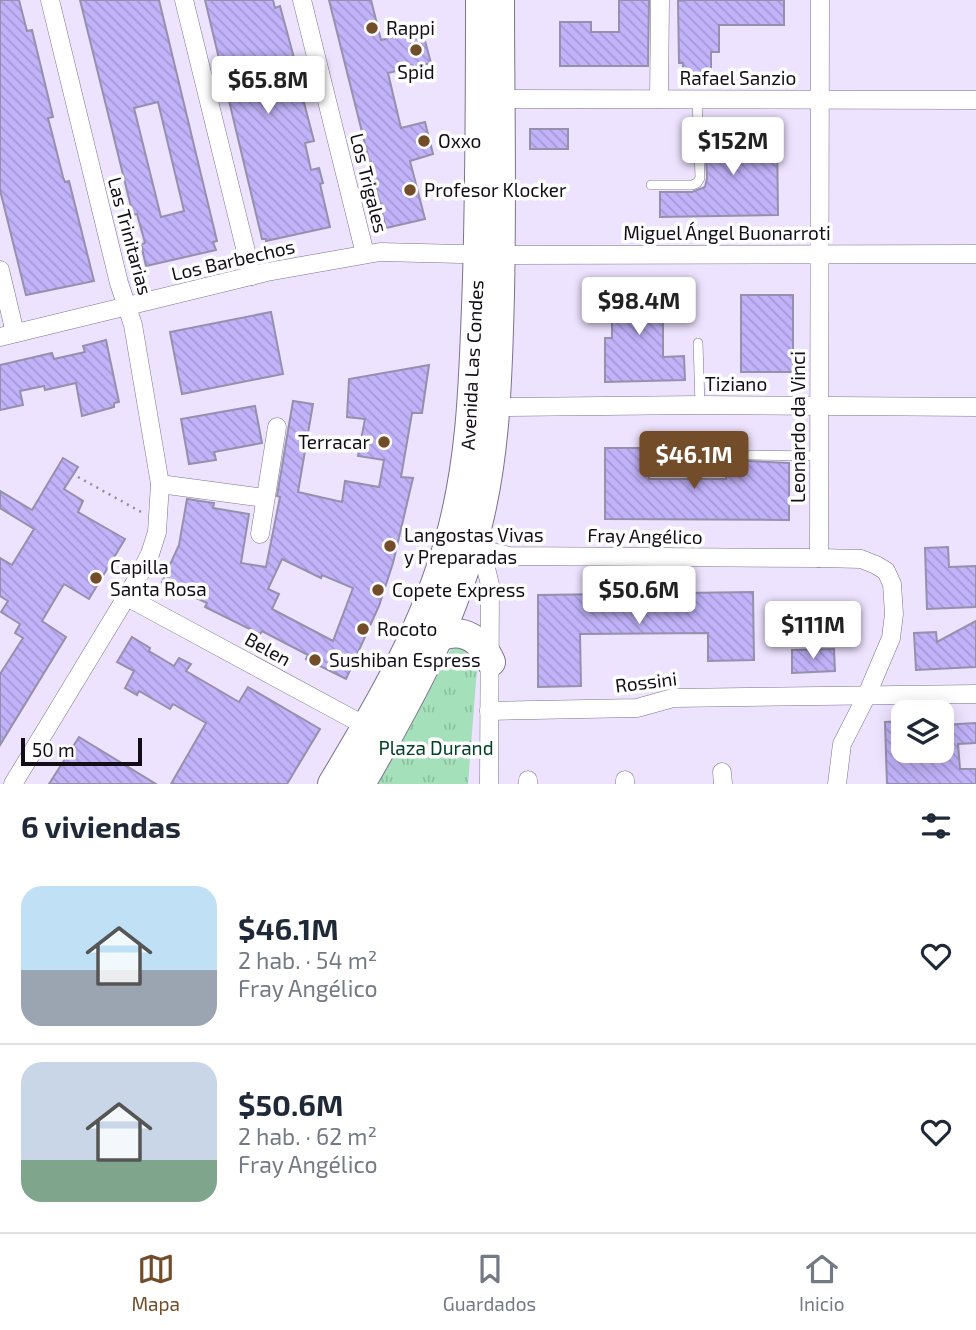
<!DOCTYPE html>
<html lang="es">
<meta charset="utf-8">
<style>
:root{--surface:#fff;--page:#f2f2f3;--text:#1f2937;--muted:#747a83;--line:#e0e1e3;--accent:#734d29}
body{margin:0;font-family:"Exo 2",sans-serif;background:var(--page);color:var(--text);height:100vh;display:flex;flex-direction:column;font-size:26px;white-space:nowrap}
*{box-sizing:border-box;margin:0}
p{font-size:23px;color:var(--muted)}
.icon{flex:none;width:38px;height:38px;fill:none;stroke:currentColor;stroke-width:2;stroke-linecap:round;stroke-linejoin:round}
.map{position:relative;height:784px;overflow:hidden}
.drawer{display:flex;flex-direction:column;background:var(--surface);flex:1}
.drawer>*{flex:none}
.fabs{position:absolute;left:891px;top:700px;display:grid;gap:14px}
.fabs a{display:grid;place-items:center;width:63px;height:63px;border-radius:14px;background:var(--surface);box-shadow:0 4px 18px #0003;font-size:35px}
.scale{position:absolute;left:21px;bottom:18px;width:121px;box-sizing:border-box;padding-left:7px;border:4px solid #120e17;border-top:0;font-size:19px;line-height:24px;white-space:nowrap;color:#120e17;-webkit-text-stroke:5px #fff;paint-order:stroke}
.price{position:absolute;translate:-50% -60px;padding:0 16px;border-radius:7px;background:#fff;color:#222;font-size:23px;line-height:46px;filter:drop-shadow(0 2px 4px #0008)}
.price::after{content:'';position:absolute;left:50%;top:42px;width:21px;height:16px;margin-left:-10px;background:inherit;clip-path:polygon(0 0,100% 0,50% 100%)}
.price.on{background:var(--accent);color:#fff}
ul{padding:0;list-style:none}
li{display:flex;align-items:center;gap:21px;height:175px;padding:0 21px}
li+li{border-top:2px solid var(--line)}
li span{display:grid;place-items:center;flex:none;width:196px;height:140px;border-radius:21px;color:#555}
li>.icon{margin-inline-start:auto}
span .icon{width:84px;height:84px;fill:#fffc;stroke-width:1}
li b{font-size:30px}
h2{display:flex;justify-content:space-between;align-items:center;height:84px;padding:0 21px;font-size:30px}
.tab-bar{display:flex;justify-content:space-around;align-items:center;height:98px;border-top:2px solid var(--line);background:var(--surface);font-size:19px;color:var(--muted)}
.tab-bar a{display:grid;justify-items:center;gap:4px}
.tab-bar .on{color:var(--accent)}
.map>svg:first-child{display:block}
.grass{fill:url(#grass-tufts)}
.building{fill:url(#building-back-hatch);stroke:#9590ab;stroke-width:2;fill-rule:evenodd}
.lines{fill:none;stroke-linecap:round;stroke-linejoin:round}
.service-casing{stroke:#7c738b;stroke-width:10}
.minor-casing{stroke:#7c738b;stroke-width:19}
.primary-casing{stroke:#7c738b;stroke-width:30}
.path{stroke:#938b9f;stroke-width:2.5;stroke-dasharray:2 5;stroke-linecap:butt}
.service{stroke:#fff;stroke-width:9}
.minor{stroke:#fff;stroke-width:18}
.primary{stroke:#fff;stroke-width:28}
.poi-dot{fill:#734d29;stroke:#fff;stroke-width:2.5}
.labels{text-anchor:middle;stroke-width:7;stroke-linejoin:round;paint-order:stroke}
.poi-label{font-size:19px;fill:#120e17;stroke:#fff;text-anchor:start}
.street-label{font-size:19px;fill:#120e17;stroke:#fff}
.park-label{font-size:19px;fill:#004023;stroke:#fff}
</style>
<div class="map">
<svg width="976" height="784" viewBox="0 0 976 784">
<defs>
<pattern id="grass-tufts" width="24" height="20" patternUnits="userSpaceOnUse" patternTransform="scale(1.75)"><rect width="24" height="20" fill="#a4e1ba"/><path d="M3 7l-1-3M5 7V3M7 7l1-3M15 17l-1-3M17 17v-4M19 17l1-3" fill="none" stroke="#8cc09f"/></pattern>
<pattern id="building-back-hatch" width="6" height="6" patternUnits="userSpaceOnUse" patternTransform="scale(1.75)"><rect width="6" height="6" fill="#c1b2f9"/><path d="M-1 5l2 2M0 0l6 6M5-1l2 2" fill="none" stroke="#a598d5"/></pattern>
</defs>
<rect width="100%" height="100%" fill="#eee3ff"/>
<!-- grass -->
<path class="grass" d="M463,646l15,10 -10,128h-90l73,-135z"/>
<!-- building -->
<g class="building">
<path d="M0,0h19l8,31 5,-1 21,87 -5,1 5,19 10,40 2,5 4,-1 25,100 -68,14 -26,-105z"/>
<path d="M80,0h79l58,241 -4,1 3,8 -70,16 -5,-22 4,-1 -8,-29 -4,1zM158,102l26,109 -23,6 -27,-109z"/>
<path d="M205,0h68l2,8 5,-2 17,63 -7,2 7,25 5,-1 12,46 -9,2 6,27 8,-2 4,15 -3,1 10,43 -64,14v-2h-4z"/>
<path d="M329,0h42l10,40 41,-10 9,33 -43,10 13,55 24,-6 8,32 -23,7 15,58 -39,9z"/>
<path d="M619,0h30l-1,66h-88v-44h31v10h28z"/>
<path d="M687,0h97v25h-65v27h-8v28h-28v-17h-4l-1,-62z"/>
<path d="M777,128l1,87 -118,2v-25h32l13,-5 2,-9 -2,-49z"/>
<rect x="530" y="129" width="38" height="20"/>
<path d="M668,288v30h-5v39l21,-1 1,24 -80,2v-44h7v-26h-9v-22z"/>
<rect x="741" y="295" width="52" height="77"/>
<path d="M271,312l12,62 -101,20 -12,-62z"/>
<path d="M106,340l13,62 -5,1v4l-32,9 -6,-33 -31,7 -1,-4 -24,5 3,14 -23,5v-45l52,-12 2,6 31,-7 -2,-6z"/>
<path d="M429,365l-7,48h-10l-11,64 12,1 -20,85 -14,43 -33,73 -40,-20 2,-4 -46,-24 -2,3 -55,-27 2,-4 -45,-21 17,-37 8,-46 27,4 -1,5 36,6 -8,49 25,4 14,-70 -3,-1 16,-95 20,3 -15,88 44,10 3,-21 34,6 5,-27 -26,-4 7,-37 -18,-2 2,-38zM282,559l39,19 1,-3 31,13 -20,53 -61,-32 7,-15 -11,-5z"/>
<path d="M255,406l7,37 -48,9 2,8 -27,4 -8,-45z"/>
<path d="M605,448h44v31h77v-19l63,3v57l-184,-1z"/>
<path d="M63,458l15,9 -14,22 19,12 -5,11 47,27 -36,60 -25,-15 -22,37 24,16 -66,108v-71l23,-36 -8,-5 5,-9 -19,-12 7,-11 -8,-5v-38l12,7 22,-36 -34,-21v-17l32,19z"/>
<path d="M948,547l1,20 27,-1v41l-49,2 -2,-61z"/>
<path d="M753,592l1,68 -46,1v-28l-128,1 1,52 -43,1v-92z"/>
<path d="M976,621v46l-60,3 -2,-37 22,-1 1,10z"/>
<path d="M132,637l18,11 -1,3 25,15 5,-8 12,6 -5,7 53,31 9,-15 72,42 -33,55h-116l35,-61 -33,-19 -3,5 -31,-18 -2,4 -12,-7 9,-17 -17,-9z"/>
<path d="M834,649l1,22 -43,2v-23z"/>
<path d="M903,721v30h39v-26l34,-2v20l-18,1 2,25h16v15h-89l-2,-62z"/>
<path d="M79,737l77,47h-107z"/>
</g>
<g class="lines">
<!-- service casing -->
<g class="service-casing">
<g id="service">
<path d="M651,185h41l5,-2 3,-5 -3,-79"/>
<path d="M698,343l2,62"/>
<path d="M751,455l68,1"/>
</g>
</g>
<!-- minor casing -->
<g class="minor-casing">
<g id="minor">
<path d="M184,0l68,276"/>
<path d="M302,0l63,254"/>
<path d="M500,99l476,1"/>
<path d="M659,99l1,-99"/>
<path d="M0,270l15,63"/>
<path d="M0,337l267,-65 113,-20 122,3 474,-1"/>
<path d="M496,407l204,-2 276,2"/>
<path d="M160,484l105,14"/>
<path d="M260,534l17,-107"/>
<path d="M472,547l37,9 310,2 42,1 15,6 10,6 6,13 2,30 -3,24 -25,59 -24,47 -5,40"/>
<path d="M472,547l14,21 4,17 -1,199"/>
<path d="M819,558l1,-558"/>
<path d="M127,597l246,133"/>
<path d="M489,711l148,-3 36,-10 303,-4"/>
<path d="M722,772l1,12"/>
<path d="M528,780v4"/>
<path d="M625,780v4"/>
<path d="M13,784l123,-203 14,-27 7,-22 3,-48 -27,-159 -14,-42 -69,-283"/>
</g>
</g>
<!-- primary casing -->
<g class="primary-casing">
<g id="primary">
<path d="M440,637c23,-10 41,2 51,25"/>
<path d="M332,784c47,-78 94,-158 118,-247 21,-76 23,-152 26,-230 4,-103 4,-205 4,-307"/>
<path d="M361,784c49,-85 93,-164 117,-260 16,-64 19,-129 21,-195 4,-110 1,-219 1,-329"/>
</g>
</g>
<!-- path -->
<path class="path" d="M78,477l65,36"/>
<!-- service -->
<use href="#service" class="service"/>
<!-- minor -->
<use href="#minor" class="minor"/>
<!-- primary -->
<use href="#primary" class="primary"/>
</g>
<!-- markers -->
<g class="poi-dot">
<circle cx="372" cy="28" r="7"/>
<circle cx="416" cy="50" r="7"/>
<circle cx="424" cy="141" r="7"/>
<circle cx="410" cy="190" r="7"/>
<circle cx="384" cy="442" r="7"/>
<circle cx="390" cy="546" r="7"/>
<circle cx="96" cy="578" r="7"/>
<circle cx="378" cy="590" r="7"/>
<circle cx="363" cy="629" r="7"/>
<circle cx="315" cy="660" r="7"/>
</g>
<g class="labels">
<!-- poi labels -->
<g class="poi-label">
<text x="386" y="35">Rappi</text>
<text x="416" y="79" text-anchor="middle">Spid</text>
<text x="438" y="148">Oxxo</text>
<text x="424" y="197">Profesor Klocker</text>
<text x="370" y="449" text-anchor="end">Terracar</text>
<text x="404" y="542">Langostas Vivas<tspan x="404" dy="22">y Preparadas</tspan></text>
<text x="110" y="574">Capilla<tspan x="110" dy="22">Santa Rosa</tspan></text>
<text x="392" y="597">Copete Express</text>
<text x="377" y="636">Rocoto</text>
<text x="329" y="667">Sushiban Espress</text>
</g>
<!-- street labels -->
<g class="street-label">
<text x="738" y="85">Rafael Sanzio</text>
<text transform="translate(369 183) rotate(76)" y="7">Los Trigales</text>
<text x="727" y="240">Miguel Ángel Buonarroti</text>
<text transform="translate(130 236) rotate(75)" y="7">Las Trinitarias</text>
<text transform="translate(233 260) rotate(-13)" y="7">Los Barbechos</text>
<text transform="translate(472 365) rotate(-87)" y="7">Avenida Las Condes</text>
<text x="736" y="391">Tiziano</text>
<text transform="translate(798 427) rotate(-90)" y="7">Leonardo da Vinci</text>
<text transform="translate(645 536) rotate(1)" y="7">Fray Angélico</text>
<text transform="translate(268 649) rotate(29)" y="7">Belen</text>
<text transform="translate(646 682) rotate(-7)" y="7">Rossini</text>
</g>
<!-- park labels -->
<g class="park-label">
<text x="436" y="755">Plaza Durand</text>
</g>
</g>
</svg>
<div class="fabs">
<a><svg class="icon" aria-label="layers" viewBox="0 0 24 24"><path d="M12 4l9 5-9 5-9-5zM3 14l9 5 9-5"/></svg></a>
</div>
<div class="scale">50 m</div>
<b class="price" style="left:268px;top:116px">$65.8M</b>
<b class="price" style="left:733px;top:177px">$152M</b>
<b class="price" style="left:639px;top:337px">$98.4M</b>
<b class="price on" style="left:694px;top:491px">$46.1M</b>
<b class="price" style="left:639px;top:626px">$50.6M</b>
<b class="price" style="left:813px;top:661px">$111M</b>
</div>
<section class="drawer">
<h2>6 viviendas<svg class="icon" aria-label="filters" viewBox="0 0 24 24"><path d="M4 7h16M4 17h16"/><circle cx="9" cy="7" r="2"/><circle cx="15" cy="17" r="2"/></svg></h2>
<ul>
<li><span style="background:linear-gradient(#bfe0f5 60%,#9aa5b1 0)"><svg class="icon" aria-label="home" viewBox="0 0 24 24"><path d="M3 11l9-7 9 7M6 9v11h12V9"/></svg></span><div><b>$46.1M</b><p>2 hab. · 54 m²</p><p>Fray Angélico</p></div><svg class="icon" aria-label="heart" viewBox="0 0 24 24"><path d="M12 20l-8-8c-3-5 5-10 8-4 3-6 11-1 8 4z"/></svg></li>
<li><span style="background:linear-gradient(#c9d6e8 70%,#7fa58c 0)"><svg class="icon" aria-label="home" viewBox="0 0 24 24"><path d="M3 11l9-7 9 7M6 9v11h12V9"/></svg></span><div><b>$50.6M</b><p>2 hab. · 62 m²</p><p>Fray Angélico</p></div><svg class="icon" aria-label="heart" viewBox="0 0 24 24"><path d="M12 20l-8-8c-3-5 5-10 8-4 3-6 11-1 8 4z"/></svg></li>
</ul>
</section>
<nav class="tab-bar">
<a class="on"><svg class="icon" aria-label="map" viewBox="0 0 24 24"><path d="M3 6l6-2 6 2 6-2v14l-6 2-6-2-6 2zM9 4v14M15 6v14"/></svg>Mapa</a>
<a><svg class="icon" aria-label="saved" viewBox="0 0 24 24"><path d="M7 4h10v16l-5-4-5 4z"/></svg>Guardados</a>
<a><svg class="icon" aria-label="home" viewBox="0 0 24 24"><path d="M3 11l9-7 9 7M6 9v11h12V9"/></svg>Inicio</a>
</nav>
